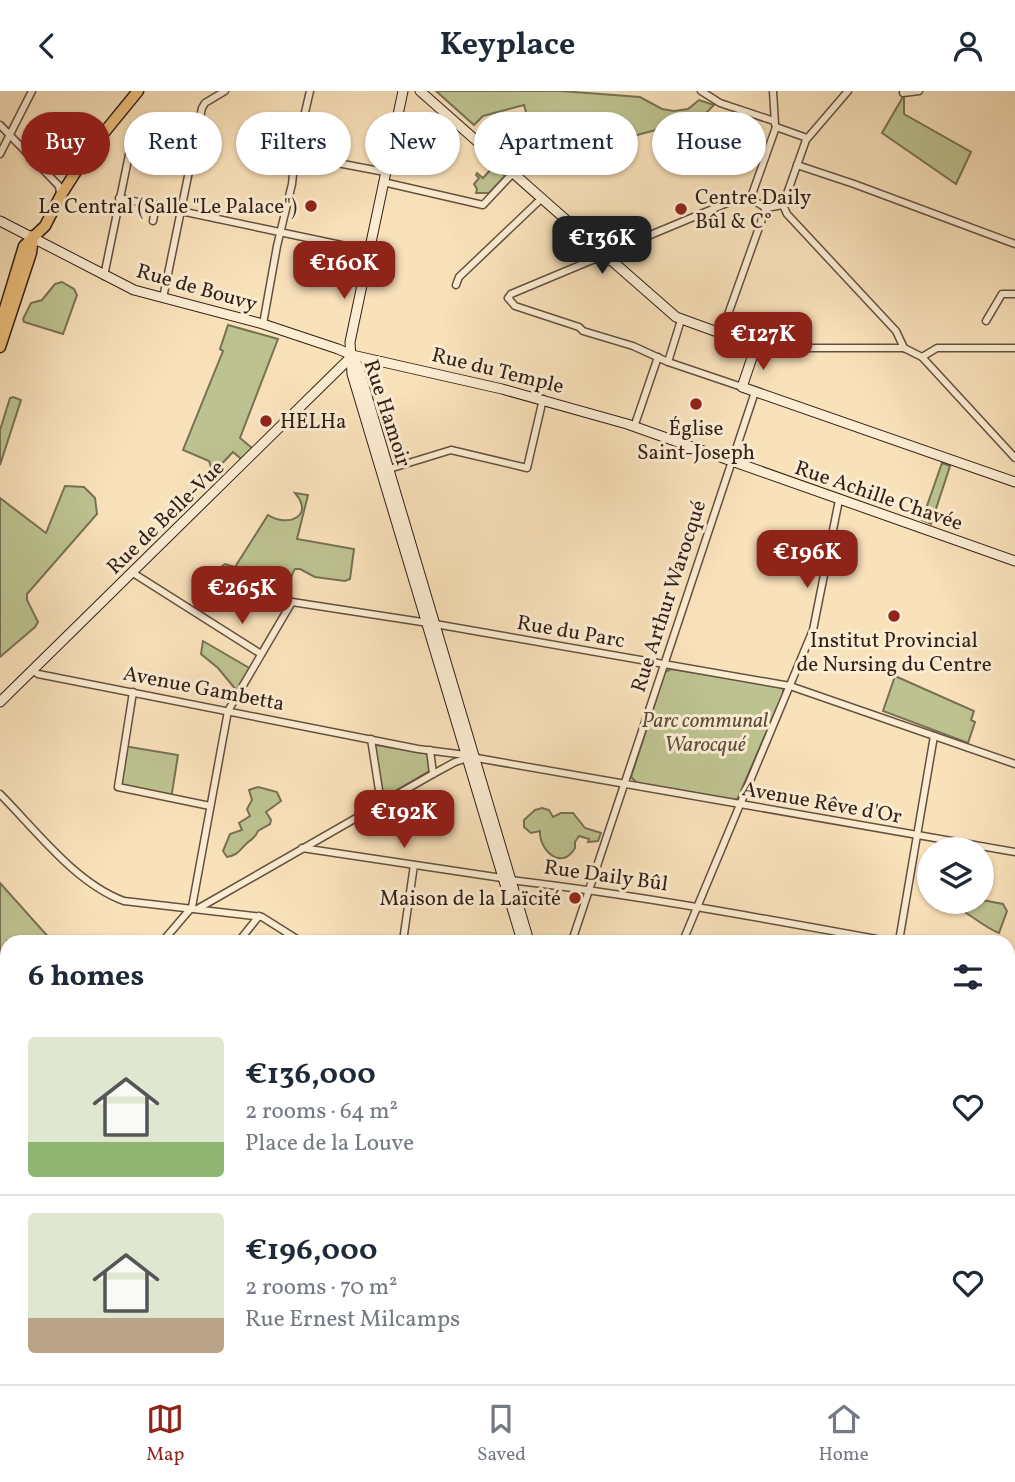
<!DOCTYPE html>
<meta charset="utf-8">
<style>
:root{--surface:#fff;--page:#f2f2f3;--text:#1f2937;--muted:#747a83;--line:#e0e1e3;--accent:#8f2418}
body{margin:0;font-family:Vollkorn,serif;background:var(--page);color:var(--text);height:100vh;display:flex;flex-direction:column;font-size:26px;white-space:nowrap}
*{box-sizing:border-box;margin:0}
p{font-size:23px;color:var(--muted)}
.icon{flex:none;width:38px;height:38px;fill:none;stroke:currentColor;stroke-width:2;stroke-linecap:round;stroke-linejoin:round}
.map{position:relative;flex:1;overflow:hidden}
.side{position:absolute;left:0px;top:844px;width:1015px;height:450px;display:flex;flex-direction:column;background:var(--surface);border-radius:21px 21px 0 0;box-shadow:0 2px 5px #0004}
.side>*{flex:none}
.guide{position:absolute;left:21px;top:21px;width:973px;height:63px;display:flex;gap:14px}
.tools{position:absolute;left:917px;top:746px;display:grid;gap:14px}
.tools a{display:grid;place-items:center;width:77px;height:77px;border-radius:50%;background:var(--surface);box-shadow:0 2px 5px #0004;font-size:35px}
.price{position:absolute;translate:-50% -60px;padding:0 16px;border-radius:14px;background:var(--accent);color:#fff;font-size:23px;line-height:46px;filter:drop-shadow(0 2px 4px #0008)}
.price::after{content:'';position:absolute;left:50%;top:42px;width:21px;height:16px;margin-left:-10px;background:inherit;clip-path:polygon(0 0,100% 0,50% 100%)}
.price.active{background:#222;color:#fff}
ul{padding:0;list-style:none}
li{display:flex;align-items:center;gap:21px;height:175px;padding:0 28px}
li+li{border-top:2px solid var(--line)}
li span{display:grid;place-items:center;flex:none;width:196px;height:140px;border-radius:7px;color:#555}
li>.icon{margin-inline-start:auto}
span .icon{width:84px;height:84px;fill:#fffc;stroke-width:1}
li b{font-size:30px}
h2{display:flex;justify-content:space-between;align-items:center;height:84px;padding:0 28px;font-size:30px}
.chip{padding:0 24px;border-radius:32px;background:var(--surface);box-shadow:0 2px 5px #0004;font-size:24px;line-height:63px}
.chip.active{background:var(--accent);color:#fff}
header{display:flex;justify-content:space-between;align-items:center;height:91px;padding:0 28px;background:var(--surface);font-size:32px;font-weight:700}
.dock{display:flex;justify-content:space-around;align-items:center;height:98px;border-top:2px solid var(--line);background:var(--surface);font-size:19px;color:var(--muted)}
.dock a{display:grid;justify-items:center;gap:4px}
.dock .active{color:var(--accent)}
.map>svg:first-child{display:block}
.green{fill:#bdc390;stroke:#787154;stroke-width:2}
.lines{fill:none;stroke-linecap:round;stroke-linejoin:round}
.street-casing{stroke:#645040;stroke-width:9}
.secondary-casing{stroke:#321f18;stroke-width:11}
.primary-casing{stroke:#321f18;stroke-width:13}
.street{stroke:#fbecd2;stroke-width:6}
.secondary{stroke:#fbecd2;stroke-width:9}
.primary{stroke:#ecc07d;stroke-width:10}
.poi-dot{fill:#8f2418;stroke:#fbecd2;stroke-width:2.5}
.labels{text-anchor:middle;stroke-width:6;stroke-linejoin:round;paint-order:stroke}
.poi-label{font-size:21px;fill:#321f18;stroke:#fbecd2;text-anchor:start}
.street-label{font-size:21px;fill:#321f18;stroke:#fbecd2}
.park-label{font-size:21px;font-style:italic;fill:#5c503c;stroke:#fbecd2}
</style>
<header><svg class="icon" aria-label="back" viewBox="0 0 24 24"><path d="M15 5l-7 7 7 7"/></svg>Keyplace<svg class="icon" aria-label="person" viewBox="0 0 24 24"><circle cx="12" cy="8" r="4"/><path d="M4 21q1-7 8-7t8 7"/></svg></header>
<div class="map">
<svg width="1015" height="1293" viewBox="0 0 1015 1293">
<rect width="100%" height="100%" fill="#f9e1ba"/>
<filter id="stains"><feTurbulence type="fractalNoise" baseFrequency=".00286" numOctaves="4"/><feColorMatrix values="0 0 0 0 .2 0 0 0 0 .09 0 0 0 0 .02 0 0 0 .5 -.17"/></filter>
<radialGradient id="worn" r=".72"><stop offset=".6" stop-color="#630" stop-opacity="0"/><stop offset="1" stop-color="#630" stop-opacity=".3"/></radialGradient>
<!-- green -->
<g class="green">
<path d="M436,0h125l79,6 22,12 12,2 14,-2 11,-9 15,5 -9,9 -19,8 -147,39 -15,-56 -41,11 -9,9z"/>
<path d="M904,4v19l67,38 -15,32 -74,-51z"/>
<path d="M494,75l11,10 -16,17h-13l1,-4 -3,-5 5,-6 -3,-3 1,-2 6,5z"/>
<path d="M62,191l12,7 3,6 -14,39 -39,-12 -1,-3 8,-16 11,-3 13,-16z"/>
<path d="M228,234l50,14 -38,99 12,10 -11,11 -8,-7 -20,21 -4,-12 -26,-11 40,-99 -3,-2z"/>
<path d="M13,306l8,3 -21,65v-35l10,-32z"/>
<path d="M942,372l8,3 -19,58 -9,-4z"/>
<path d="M65,395l19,1 11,11 2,16 -70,80v6l11,22 -3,5 -35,30v-159l46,35z"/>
<path d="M295,402l13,2 -11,44 57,10 -4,30 -5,2 -30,-4 -15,-8h-5c-7,9 -2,20 -9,29l-23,-14c-10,3 -11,9 -20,13 -13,7 -25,-14 -31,-24l13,-9 10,3 33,-52c20,13 47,1 27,-22z"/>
<path d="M203,550l48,28 -14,22 -19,-23 -17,-14z"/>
<path d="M671,578l112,18v7l-46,106 -99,-16 -7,-7 34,-105z"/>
<path d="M895,585l79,35 -3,9 4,2 -7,21 -85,-32z"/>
<path d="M376,654l53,9 2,16 -41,24 -7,1 -9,-49z"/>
<path d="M124,655l54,9 -7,44 -53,-14z"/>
<path d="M258,696l19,5 4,9 -15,11 5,8 -1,4 -12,7c-3,8 -6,7 -12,13 -7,7 -8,11 -19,13l-4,-6 7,-17 12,-4 -3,-7 11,-7 -3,-7 5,-9 -3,-10z"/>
<path d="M542,717l7,2 4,7 8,-4h12l12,15 16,5 -3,8 -10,1 1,-3 -10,-3 -4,6v6c-13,23 -36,3 -35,-17l-9,2 -7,-6v-7l11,-10z"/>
<path d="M0,792l52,58h-45v138h-7z"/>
<path d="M982,809l21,4 4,7 -8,22c-13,-5 -24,-15 -36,-22 -9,-5 -15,0 -21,-9z"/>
<path d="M1008,995l7,1v256l-7,41h-174l-2,-7h176z"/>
<path d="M0,1140h7v98l-7,4z"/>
<path d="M0,1265l3,9 4,-2v14h114l4,7h-125z"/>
<path d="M256,1286h84l-3,7h-82z"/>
</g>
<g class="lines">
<!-- street casing -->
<g class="street-casing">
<g id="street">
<path d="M701,0l19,12 54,18"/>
<path d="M773,0l2,33"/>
<path d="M903,2l16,-2"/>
<path d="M0,34l59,61 1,7"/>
<path d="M776,36l31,11"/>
<path d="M0,63l32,-63"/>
<path d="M295,64l90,17"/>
<path d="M797,74l57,19 161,60"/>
<path d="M383,91l100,23 30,-32"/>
<path d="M119,107l241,51 8,4"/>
<path d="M750,109l26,-73"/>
<path d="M783,114l4,9 109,117 8,17"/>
<path d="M766,117l17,-3 23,-65 42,-49"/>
<path d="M153,130l3,-16"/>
<path d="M612,160l127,-53 17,4 10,6"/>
<path d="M597,167l-86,36 -3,4 7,8 64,21 4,4 50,15 35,16 74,25"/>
<path d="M104,185l27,-131 6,-2 56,10"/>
<path d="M456,194l3,-8 83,-79"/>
<path d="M163,207l39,-190 3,-5 20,-12"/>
<path d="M986,230l16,-27h13"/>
<path d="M263,233l14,-78 15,-62 3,-29 15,-64"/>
<path d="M721,243l45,-126"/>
<path d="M756,255l6,2h142"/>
<path d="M904,257l18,9 93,101"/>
<path d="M922,266l15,-9h78"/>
<path d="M668,271l13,-42"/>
<path d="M634,336l24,-70"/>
<path d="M389,378l62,-19 76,18 16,-69"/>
<path d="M133,482l128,81"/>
<path d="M32,579l6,4 380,75 48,6"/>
<path d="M133,601l-15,95 92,19"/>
<path d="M371,648l10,64"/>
<path d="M430,659l3,24"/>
<path d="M0,703c36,36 75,89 124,107l138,16 38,24"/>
<path d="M302,757l200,30"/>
<path d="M510,789c127,15 252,38 377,61"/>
<path d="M199,817l234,-134 22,-12 16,-5 544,95"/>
<path d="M163,850l29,-34 36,-196 64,-109 143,22 355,62 225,78"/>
<path d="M239,850l20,-25"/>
<path d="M403,850l11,-76"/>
<path d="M572,850l183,-549"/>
<path d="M683,850l130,-311 26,-130"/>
<path d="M899,850l35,-205"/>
<path d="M1008,871l7,2"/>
<path d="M0,988h7"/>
<path d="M0,1092l7,4"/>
<path d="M121,1286l4,7"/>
<path d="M193,1286l6,7"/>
<path d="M786,1286l22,7"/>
<path d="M377,1293l1,-7"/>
<path d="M822,1293l2,-7"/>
<path d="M1014,1293l1,-4"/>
</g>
</g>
<!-- secondary casing -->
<g class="secondary-casing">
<g id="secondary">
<path d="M403,0l-53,251 2,32 170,567"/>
<path d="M420,0l178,157"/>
<path d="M0,130l134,69 129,34 75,25 14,6 150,34 125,35 388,137"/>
<path d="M598,157l-3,5 2,5 8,3 6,-1"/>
<path d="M598,157l13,2 3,5 -3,5"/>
<path d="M611,169l65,57 80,29 -14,41 273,95"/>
<path d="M353,266l6,12 170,572"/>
<path d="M0,611l349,-343"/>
<path d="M1008,990l7,1"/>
<path d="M587,1286v7"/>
<path d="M594,1293l1,-7"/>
</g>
</g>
<!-- primary casing -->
<g class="primary-casing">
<g id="primary">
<path d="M0,234l24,-79 21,-20 16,-31 28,-44 49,-60"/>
<path d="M0,256l31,-94 2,-17"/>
</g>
</g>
<!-- street -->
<use href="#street" class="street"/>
<!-- secondary -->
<use href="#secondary" class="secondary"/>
<!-- primary -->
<use href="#primary" class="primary"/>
</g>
<!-- markers -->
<g class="poi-dot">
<circle cx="311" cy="115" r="7"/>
<circle cx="681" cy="118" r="7"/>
<circle cx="696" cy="313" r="7"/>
<circle cx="266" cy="330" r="7"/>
<circle cx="894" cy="525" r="7"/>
<circle cx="575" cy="807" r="7"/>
</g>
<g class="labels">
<!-- poi labels -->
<g class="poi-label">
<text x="695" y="113">Centre Daily<tspan x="695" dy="24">Bûl &amp; C°</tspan></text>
<text x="297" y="122" text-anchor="end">Le Central (Salle "Le Palace")</text>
<text x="280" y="337">HELHa</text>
<text x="696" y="344" text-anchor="middle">Église<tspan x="696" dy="24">Saint-Joseph</tspan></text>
<text x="894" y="556" text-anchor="middle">Institut Provincial<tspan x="894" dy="24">de Nursing du Centre</tspan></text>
<text x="561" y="814" text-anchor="end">Maison de la Laïcité</text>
</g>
<!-- street labels -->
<g class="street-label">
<text transform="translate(197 196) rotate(16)" y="7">Rue de Bouvy</text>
<text transform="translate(498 279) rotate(14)" y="7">Rue du Temple</text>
<text transform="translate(388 322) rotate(72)" y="7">Rue Hamoir</text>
<text transform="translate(879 404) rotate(19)" y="7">Rue Achille Chavée</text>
<text transform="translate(165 426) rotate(-44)" y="7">Rue de Belle-Vue</text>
<text transform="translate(668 505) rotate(-72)" y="7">Rue Arthur Warocqué</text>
<text transform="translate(571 540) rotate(10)" y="7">Rue du Parc</text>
<text transform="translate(204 597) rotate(11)" y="7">Avenue Gambetta</text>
<text transform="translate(822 711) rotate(10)" y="7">Avenue Rêve d'Or</text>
<text transform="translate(606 784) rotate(8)" y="7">Rue Daily Bûl</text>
</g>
<!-- park labels -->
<g class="park-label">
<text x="705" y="636">Parc communal<tspan x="705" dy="24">Warocqué</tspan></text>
</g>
</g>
<rect width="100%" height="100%" filter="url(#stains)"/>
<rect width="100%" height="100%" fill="url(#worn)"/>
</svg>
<div class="tools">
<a><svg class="icon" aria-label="layers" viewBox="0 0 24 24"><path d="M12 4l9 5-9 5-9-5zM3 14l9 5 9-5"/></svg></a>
</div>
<b class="price active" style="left:602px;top:185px">€136K</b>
<b class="price" style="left:344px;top:210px">€160K</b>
<b class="price" style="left:763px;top:281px">€127K</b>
<b class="price" style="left:807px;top:499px">€196K</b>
<b class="price" style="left:242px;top:535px">€265K</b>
<b class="price" style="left:404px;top:759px">€192K</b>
<div class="guide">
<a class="chip active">Buy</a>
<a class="chip">Rent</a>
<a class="chip">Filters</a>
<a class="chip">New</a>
<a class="chip">Apartment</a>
<a class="chip">House</a>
</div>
<section class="side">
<h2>6 homes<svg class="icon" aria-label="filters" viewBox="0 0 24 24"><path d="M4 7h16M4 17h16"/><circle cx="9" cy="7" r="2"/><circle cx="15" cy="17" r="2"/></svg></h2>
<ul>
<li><span style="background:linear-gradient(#dfe7d0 75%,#8fb573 0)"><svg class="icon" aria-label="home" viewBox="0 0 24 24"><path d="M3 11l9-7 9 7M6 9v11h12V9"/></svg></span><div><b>€136,000</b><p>2 rooms · 64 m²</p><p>Place de la Louve</p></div><svg class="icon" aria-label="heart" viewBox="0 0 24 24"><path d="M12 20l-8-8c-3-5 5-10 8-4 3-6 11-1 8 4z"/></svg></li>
<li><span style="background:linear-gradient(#dfe7d0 75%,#b9a48a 0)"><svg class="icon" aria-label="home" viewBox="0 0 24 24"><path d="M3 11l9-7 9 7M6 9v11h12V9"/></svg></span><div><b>€196,000</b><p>2 rooms · 70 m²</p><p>Rue Ernest Milcamps</p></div><svg class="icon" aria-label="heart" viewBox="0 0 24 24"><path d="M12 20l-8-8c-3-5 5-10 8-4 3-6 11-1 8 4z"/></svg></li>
</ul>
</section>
</div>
<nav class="dock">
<a class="active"><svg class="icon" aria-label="map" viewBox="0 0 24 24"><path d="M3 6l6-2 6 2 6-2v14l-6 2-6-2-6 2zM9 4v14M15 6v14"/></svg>Map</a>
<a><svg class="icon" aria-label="saved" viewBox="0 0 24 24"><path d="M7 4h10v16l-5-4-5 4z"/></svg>Saved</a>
<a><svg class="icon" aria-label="home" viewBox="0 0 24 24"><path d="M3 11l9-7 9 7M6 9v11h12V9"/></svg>Home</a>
</nav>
